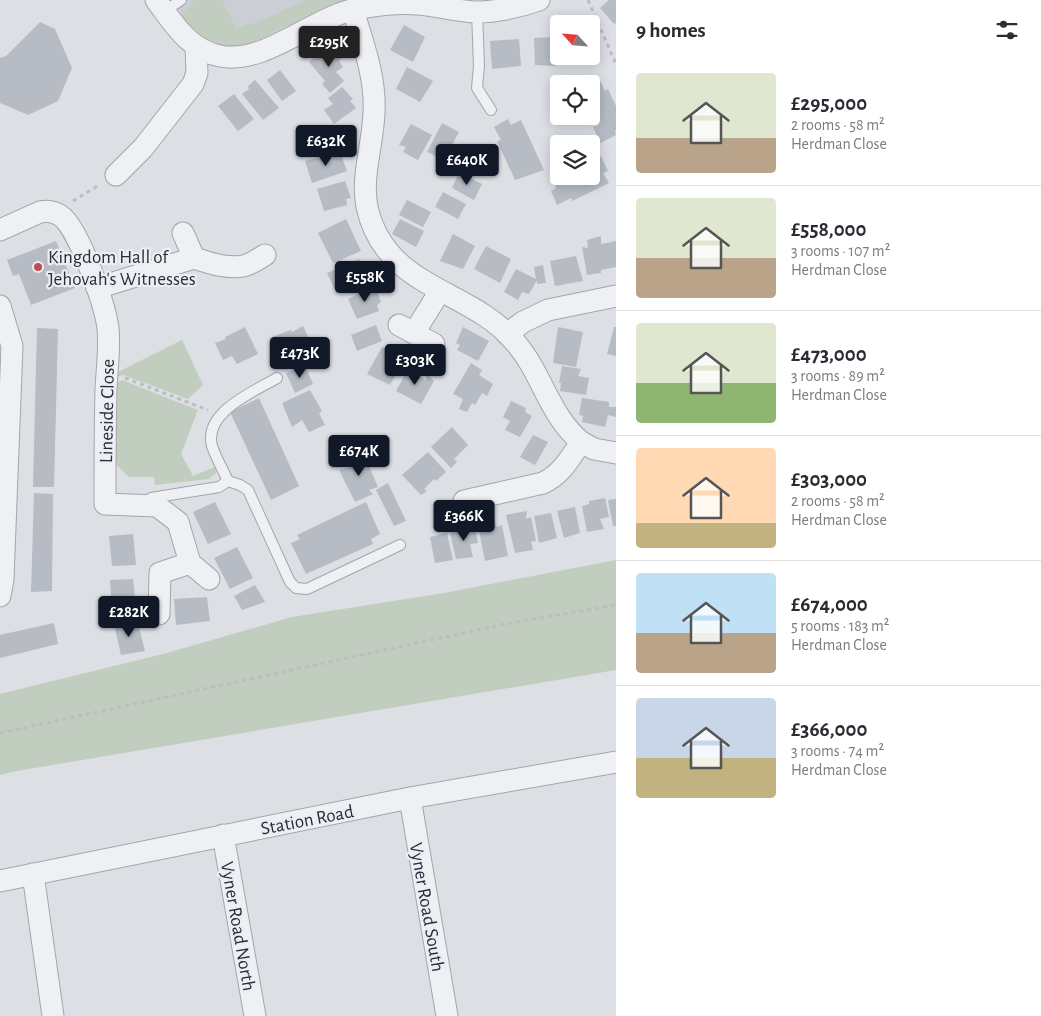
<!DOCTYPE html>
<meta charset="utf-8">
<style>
:root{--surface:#fff;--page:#f7f7f7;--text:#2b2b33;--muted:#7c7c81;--line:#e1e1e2;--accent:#111827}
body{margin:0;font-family:"Alegreya Sans",sans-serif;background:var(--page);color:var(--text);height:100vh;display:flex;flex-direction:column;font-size:19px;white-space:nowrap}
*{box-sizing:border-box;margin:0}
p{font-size:16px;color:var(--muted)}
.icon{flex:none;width:28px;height:28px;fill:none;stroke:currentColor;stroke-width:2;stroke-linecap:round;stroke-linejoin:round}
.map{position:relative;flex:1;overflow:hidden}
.side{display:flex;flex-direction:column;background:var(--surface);width:425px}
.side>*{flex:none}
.needle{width:32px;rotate:296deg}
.controls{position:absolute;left:550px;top:15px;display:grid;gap:10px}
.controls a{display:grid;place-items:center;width:50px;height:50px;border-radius:5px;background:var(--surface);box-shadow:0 2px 12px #0003;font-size:25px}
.price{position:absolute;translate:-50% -42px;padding:0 11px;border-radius:5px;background:var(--accent);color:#fff;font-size:16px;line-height:32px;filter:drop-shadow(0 1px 2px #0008)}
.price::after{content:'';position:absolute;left:50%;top:30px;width:15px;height:11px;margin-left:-8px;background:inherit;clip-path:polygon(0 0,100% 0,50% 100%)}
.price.active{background:#222;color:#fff}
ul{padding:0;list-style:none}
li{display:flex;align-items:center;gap:15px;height:125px;padding:0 20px}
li+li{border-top:1px solid var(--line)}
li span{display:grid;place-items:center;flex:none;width:140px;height:100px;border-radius:5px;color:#555}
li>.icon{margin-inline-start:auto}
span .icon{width:60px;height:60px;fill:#fffc;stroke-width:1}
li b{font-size:21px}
h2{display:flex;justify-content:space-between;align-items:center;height:60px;padding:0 20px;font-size:21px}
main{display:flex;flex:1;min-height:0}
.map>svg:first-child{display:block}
.built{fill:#cbced5}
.green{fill:#c1cdbe}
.building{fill:#b7bbc4}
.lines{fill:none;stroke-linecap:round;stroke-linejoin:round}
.service-casing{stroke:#a2a6ad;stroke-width:12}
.minor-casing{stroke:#a2a6ad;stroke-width:23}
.path{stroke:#bbbdc3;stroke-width:3;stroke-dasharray:4 4;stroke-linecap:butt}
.service{stroke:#eef0f3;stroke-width:10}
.minor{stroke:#eef0f3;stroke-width:21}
.poi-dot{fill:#bd4d59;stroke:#ebeef3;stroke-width:2}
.labels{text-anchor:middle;stroke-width:4.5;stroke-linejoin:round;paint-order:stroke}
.poi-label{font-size:19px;fill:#282d39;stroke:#ebeef3;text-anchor:start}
.street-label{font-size:19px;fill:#282d39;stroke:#ebeef3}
</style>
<main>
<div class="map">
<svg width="616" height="1016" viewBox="0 0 616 1016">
<rect width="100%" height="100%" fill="#dcdfe4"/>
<!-- built -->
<path class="built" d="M175,0h173l-19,7 -73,35 -20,5 -22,-4 -8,-3 -24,-22z"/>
<!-- green -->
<g class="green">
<path d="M194,0h28l14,29 13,-6 2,2 55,-25h42c-23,9 -45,19 -68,29 -13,6 -24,14 -39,17 -21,3 -49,-8 -59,-29l2,-5z"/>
<path d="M182,340l21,45 -15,14 -65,-24 -7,2v-4z"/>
<path d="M122,380l76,30 -17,44 12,22 22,-9 1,6 -7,6 -54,6 -1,-8h-25l-15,-14 1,-79z"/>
<path d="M616,560v110l-599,101 -17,4v-81l167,-41 125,-36 152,-24z"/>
</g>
<!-- building -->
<g class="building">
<path d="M609,0h7v23l-2,1 -14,-16z"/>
<path d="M40,22l15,7 17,39 -14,33 -30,14 -28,-12v-45l6,-2z"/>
<path d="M404,25l21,12 -12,25 -23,-12z"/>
<path d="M556,37l-1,3h4v16h24l1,8 -10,1 -1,-5 -17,1v5l-21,-1 -1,-27z"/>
<path d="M519,39l2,27 -29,3 -2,-28z"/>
<path d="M332,44l10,13 -3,4 4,6 -7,5 8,9 -14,12 -8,-9 3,-3 -16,-19z"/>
<path d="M407,67l26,14 -13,21 -24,-13z"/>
<path d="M280,70l16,21 -14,10 -15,-21z"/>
<path d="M598,76l7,15 3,-2 8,17v24l-1,1 1,4 -16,8 -7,-16 6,-2 -8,-16v-25h-10z"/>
<path d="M255,80l24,28 -16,12 -21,-26 7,-5 -1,-3z"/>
<path d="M342,87l11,12 -3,2 6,7 -22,16 -10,-14 9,-6 -5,-6z"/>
<path d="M234,94l20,25 -16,12 -20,-25z"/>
<path d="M508,119l3,6 10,-5 23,50 -29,10 -18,-39 4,-1 -7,-13z"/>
<path d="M442,123l17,9 -15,28 -17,-8z"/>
<path d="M411,124l21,11 -14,25 -15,-8 3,-5 -7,-2z"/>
<path d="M340,152l7,19 -35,12 -7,-22z"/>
<path d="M601,156l7,15 -5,2 6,10 -37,18 -1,-3 -14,7 -6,-14 5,-3 -4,-9 7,-3h32v-16z"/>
<path d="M459,172l23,12 -8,16 -22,-12z"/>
<path d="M345,181l6,17 -5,1 1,6 -23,6 -7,-22z"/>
<path d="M443,192l23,12 -8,15 -23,-12z"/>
<path d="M407,200l24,12 -8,15 -24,-12z"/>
<path d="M346,219l15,32 -28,12 -15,-30z"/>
<path d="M400,219l24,12 -8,16 -24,-13z"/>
<path d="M453,234l22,12 -12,23 -23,-8z"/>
<path d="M601,236v8l15,-3v26l-15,3v3l-14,2 -5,-28 6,1 -1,-8z"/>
<path d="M56,241l19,47 -44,17 -12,-31 -6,2 -6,-16z"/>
<path d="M486,246l25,13 -11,24 -26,-14z"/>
<path d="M576,256l7,25 -28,5 -5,-25z"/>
<path d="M359,259l11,21 -33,14 -10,-21z"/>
<path d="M543,265l3,18 -9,1v-3l-1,1 -7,12 -7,-2 -4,8 -14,-8 12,-23 20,10 -2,-12z"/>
<path d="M375,286l6,16 -4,3 2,6 -22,8 -9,-20z"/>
<path d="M376,325l6,16 -25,10 -6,-16z"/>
<path d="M303,326l8,17 -12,5 5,10 -21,10 -13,-30 21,-8 1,2z"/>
<path d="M245,327l13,27 -21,10 -5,-8 -9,4 -8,-17 11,-4 -1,-2z"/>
<path d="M463,327l26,14 -11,20 -21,-11 3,-5 -4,-2z"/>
<path d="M558,327l25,5 -7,35 -23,-4z"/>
<path d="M614,327h2v29l-9,-2z"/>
<path d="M37,328l21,1 -4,158h-21z"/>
<path d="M382,347l15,7 -2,4 7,5 -12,22 -23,-11z"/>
<path d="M471,363l11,7 -3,5 14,9 -6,12 -5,-3 -7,12 -3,-2 -5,9 -8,-3 4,-10 -10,-5z"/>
<path d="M305,366l8,18 -18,9 -9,-20z"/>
<path d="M562,366l19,3 -3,7 11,2 -3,17 -26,-4 1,-8h-2z"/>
<path d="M409,368l6,2 -1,3 11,7 3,-5 6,6 -13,23 -25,-13z"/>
<path d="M310,390l12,21 -3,2 6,12 -16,7 -7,-12 -10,7 -10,-24z"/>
<path d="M259,398l40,88 -28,14 -41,-88z"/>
<path d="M582,398l27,4v5h7v10l-8,-2 -3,12 -23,-5 1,-6 -4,-1z"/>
<path d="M511,401l15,7 -1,4 7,4 -12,21 -15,-7 5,-9 -7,-4z"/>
<path d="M452,427l16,18 -14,14 3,3 -6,6 -20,-21z"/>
<path d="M533,435l15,7 -13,23 -15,-8z"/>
<path d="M362,450l16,37 -9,3 4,4 -18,8 -16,-32 11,-3 -6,-9z"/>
<path d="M428,452l18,20 -10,9 -2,-2 -10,10 3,2 -6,4 -19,-20z"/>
<path d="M388,483l18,38 -12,5 -18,-36z"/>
<path d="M34,493l19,1 -1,97 -21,1z"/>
<path d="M605,498l4,19 -9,2 4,10 -17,3 -5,-26 7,-2v-3z"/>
<path d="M616,499v27h-3l-5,-26z"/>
<path d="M215,502l16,32 -23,10 -15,-32z"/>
<path d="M366,502l14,32 -9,5 2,5 -67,30 -15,-31 9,-4 -3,-4z"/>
<path d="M575,507l5,26 -16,5 -7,-27z"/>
<path d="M527,511l-1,8 5,-2 5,24 -5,1 2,8 -18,3 -9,-38z"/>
<path d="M551,513l6,25 -18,5 -5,-27z"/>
<path d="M495,521l1,6 6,-2 6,31 -23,5 -7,-36z"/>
<path d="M475,527l3,16 -8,1 3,13 -17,2 -6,-26 8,-1v-2z"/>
<path d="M447,533l6,27 -18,3 -5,-26z"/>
<path d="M133,534l3,31 -24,1 -3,-30z"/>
<path d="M237,547l16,31 -23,11 -16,-31z"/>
<path d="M133,579l3,30 -24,2 -2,-31z"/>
<path d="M255,585l10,17 -23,8 -8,-14z"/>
<path d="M207,597l3,24 -34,4 -2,-26z"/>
<path d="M137,620l8,31 -24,4 -7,-31z"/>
<path d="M54,623l4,21 -58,14v-23z"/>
</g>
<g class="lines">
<!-- service casing -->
<g class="service-casing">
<g id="service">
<path d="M165,11l16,-11"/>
<path d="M477,12l2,54 -2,22 14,22"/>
<path d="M277,378c-22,13 -74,34 -65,68 4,12 11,24 16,35l12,4 8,5 42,92 6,6 11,1 93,-44"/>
<path d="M149,503l2,-5 68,-11 9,-6"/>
</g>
</g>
<!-- minor casing -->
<g class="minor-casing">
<g id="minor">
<path d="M156,0c18,24 33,50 64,56 44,9 91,-37 135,-47 21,-4 42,-7 64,-5 19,2 37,7 56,8 22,0 44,-5 64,-12"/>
<path d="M353,10c10,34 23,67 21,103 -1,31 -13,63 -7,94 18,82 102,81 147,134 28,31 34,73 67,101 -11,16 -19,32 -38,41l-79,18"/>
<path d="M116,175l27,-27 50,-64 4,-11 -1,-27"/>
<path d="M0,230l40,-18c8,-2 14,-1 21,4 18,13 44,89 47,112 2,19 -1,41 -2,61 -1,38 -1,77 -1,115l52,2 21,16 12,41 -30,10 -1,41"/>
<path d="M183,233l11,25c16,5 32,11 49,8 7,-1 15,-7 22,-11"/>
<path d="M97,288l97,-30"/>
<path d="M0,306l12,40 -9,233 -3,17"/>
<path d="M399,325l35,19"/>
<path d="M414,333l26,-42"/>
<path d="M507,334l16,-12 25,-12 68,-14"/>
<path d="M581,442l13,7 22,4"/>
<path d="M190,563l19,16"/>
<path d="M410,798l37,218"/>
<path d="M223,835l32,181"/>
<path d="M33,874l20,142"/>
<path d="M0,881l410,-83 206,-36"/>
</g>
</g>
<!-- path -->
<g class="path">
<path d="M588,0l28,64"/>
<path d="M73,201l26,-16"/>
<path d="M125,378l83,32"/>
<path d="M0,733l505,-109 111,-19"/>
</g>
<!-- service -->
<use href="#service" class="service"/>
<!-- minor -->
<use href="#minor" class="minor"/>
</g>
<!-- markers -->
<circle class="poi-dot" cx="38" cy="267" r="5"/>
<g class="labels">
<!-- poi labels -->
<g class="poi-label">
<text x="48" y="263">Kingdom Hall of<tspan x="48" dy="22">Jehovah's Witnesses</tspan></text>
</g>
<!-- street labels -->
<g class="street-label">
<text transform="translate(106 411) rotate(-89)" y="7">Lineside Close</text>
<text transform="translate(307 819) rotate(-11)" y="7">Station Road</text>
<text transform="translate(428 907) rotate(80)" y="7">Vyner Road South</text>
<text transform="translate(239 926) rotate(80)" y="7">Vyner Road North</text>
</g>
</g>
</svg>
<div class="controls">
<a><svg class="needle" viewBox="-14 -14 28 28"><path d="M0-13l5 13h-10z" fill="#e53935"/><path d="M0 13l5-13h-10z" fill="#7c7c81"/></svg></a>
<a><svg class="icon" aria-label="locate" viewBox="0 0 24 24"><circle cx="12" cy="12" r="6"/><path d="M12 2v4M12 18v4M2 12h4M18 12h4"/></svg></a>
<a><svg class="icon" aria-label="layers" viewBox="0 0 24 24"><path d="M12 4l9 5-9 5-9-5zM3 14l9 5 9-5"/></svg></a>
</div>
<b class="price active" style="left:329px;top:68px">£295K</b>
<b class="price" style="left:326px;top:167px">£632K</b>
<b class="price" style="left:467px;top:186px">£640K</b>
<b class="price" style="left:365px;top:303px">£558K</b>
<b class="price" style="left:300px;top:379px">£473K</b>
<b class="price" style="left:415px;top:386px">£303K</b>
<b class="price" style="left:359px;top:477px">£674K</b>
<b class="price" style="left:464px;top:542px">£366K</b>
<b class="price" style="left:129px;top:638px">£282K</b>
</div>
<section class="side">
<h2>9 homes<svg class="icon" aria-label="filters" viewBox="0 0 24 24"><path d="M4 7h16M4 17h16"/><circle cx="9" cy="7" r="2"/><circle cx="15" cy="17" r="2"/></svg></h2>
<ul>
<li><span style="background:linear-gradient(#dfe7d0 65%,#b9a48a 0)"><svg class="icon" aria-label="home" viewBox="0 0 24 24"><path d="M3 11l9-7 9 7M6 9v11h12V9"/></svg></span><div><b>£295,000</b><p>2 rooms · 58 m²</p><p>Herdman Close</p></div></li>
<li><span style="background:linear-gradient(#dfe7d0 60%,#b9a48a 0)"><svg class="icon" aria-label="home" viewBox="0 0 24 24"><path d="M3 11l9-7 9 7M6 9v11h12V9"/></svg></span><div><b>£558,000</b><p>3 rooms · 107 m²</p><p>Herdman Close</p></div></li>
<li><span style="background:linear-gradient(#dfe7d0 60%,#8fb573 0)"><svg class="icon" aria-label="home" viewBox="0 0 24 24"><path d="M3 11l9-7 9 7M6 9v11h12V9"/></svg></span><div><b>£473,000</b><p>3 rooms · 89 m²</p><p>Herdman Close</p></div></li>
<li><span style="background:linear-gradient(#ffd9b3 75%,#c2b280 0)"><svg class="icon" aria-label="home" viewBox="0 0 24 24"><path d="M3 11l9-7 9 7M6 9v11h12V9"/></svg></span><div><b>£303,000</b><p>2 rooms · 58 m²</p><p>Herdman Close</p></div></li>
<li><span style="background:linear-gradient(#bfe0f5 60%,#b9a48a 0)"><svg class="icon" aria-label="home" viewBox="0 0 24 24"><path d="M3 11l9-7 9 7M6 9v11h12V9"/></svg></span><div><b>£674,000</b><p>5 rooms · 183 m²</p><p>Herdman Close</p></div></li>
<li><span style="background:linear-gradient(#c9d6e8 60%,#c2b280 0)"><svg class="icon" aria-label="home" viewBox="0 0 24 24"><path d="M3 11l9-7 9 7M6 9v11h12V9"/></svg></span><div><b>£366,000</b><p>3 rooms · 74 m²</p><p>Herdman Close</p></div></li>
</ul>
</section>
</main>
